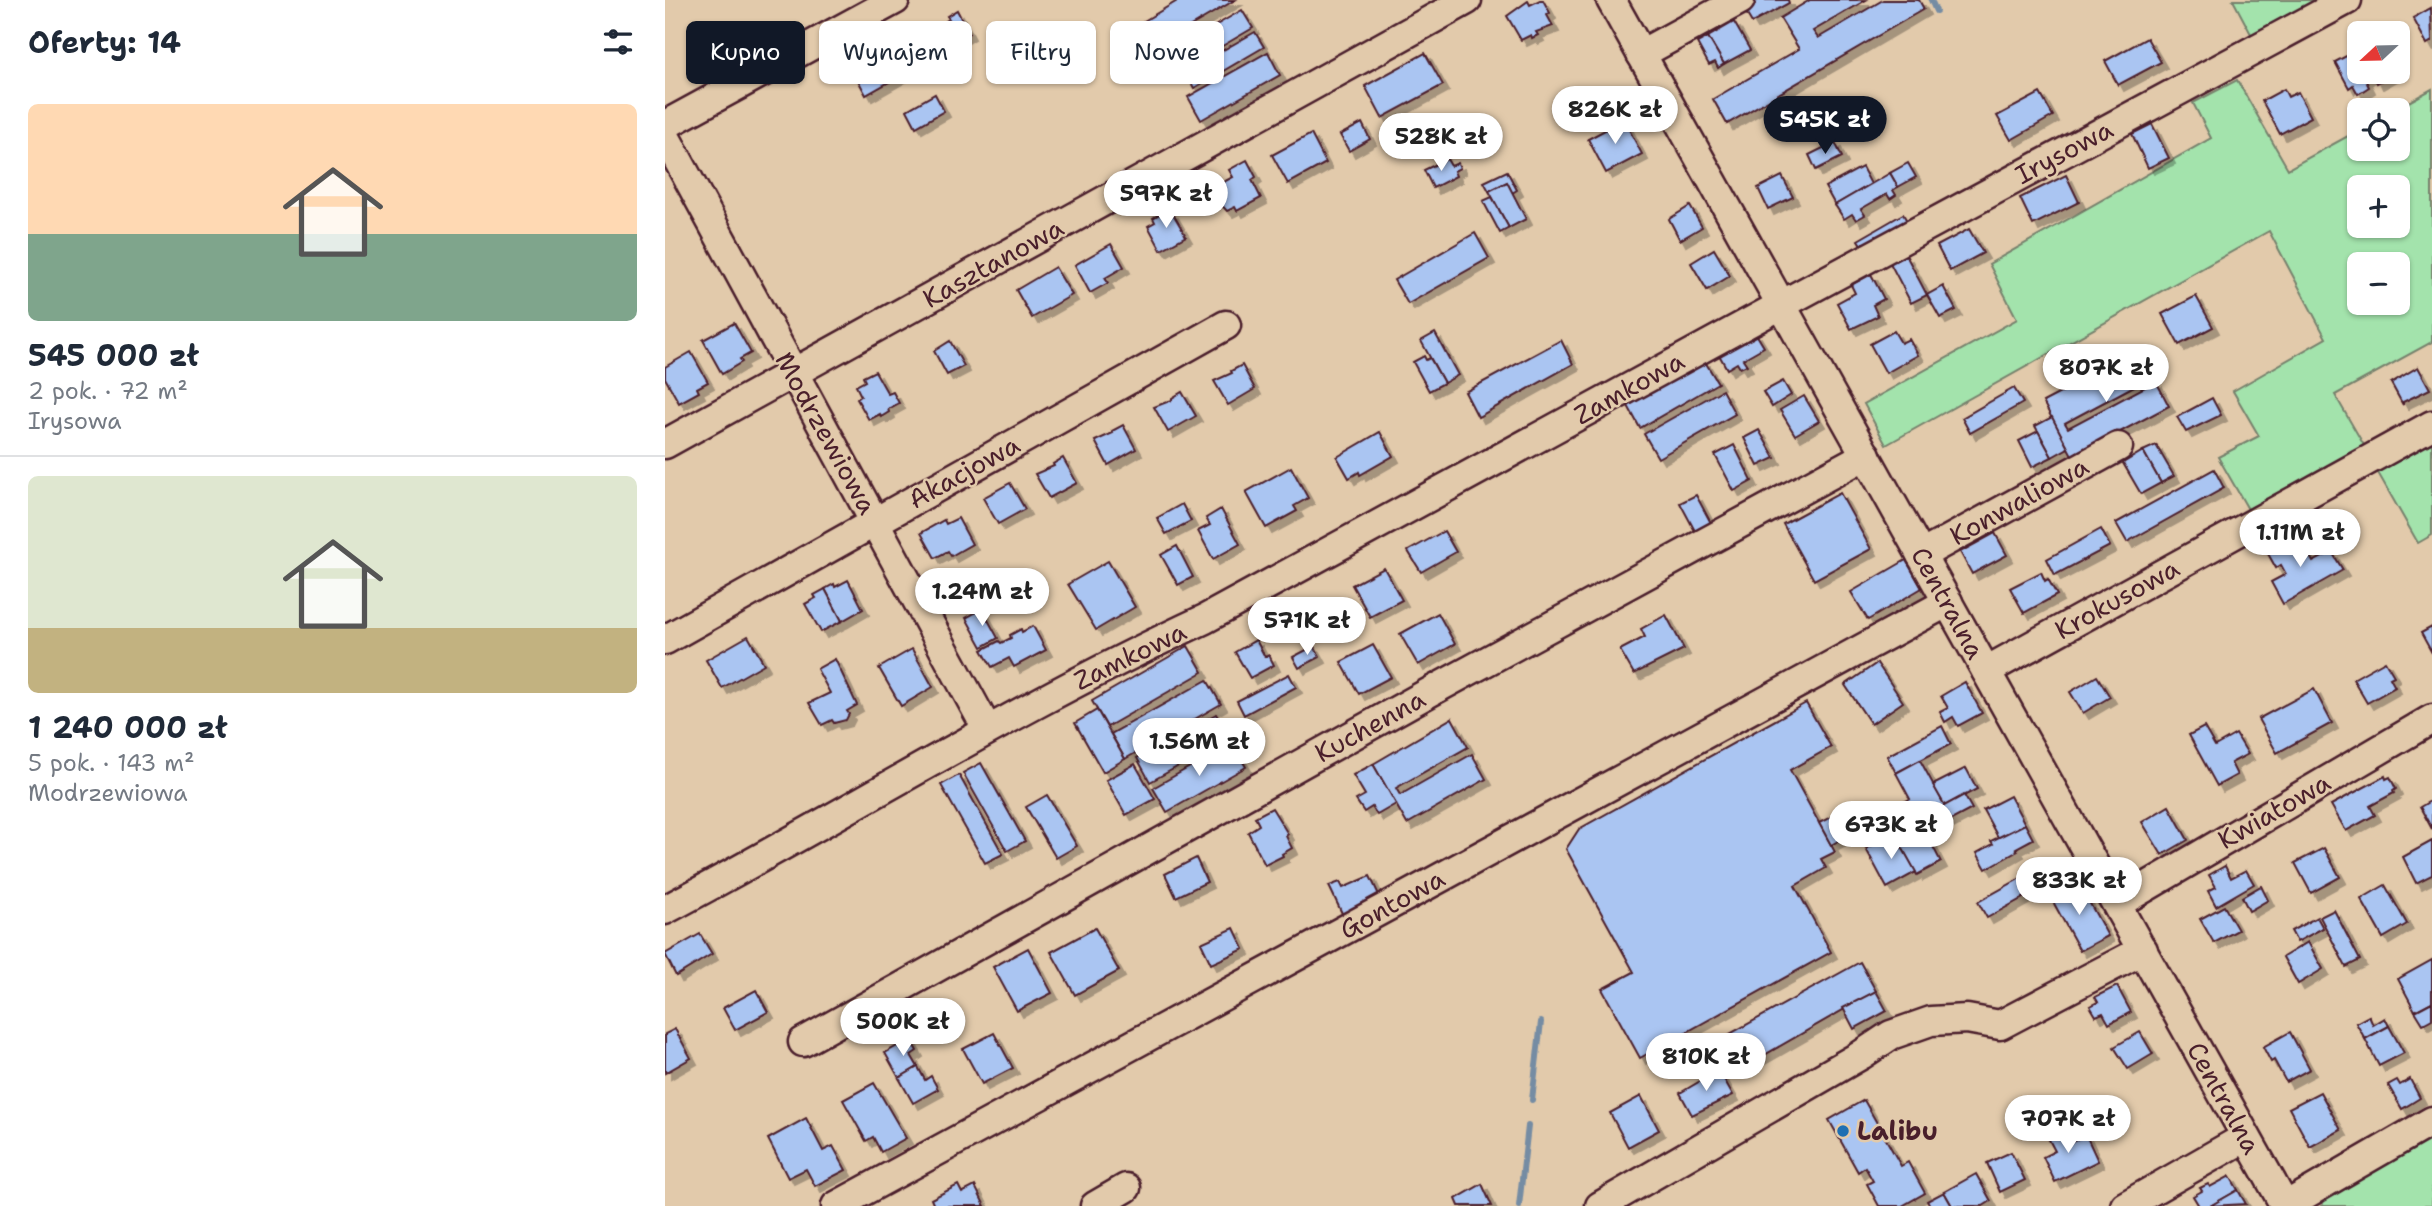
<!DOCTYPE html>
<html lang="pl">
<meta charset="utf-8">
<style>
:root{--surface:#fff;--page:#f2f2f3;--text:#1f2937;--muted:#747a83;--line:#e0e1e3;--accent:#111827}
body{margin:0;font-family:"Shantell Sans",sans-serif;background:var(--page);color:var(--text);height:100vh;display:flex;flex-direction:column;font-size:26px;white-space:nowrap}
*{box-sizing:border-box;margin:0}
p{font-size:23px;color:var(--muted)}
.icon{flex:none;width:38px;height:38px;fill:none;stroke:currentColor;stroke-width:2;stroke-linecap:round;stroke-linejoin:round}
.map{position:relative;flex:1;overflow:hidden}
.sheet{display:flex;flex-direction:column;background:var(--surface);width:665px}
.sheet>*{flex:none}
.top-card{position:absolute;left:21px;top:21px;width:665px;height:63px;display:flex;gap:14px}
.needle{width:46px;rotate:248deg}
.tools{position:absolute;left:1682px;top:21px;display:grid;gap:14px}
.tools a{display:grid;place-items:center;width:63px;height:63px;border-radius:10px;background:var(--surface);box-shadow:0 2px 5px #0004;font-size:35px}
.price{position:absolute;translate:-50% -60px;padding:0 16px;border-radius:24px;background:#fff;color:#222;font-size:23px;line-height:46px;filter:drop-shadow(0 2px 4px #0008)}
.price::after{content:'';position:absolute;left:50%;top:42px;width:21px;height:16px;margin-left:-10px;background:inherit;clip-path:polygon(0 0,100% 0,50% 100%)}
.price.current{background:var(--accent);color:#fff}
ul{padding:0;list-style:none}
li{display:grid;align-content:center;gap:14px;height:371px;padding:0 28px}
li+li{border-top:2px solid var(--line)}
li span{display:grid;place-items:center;height:217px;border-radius:10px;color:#555}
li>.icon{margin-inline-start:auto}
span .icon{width:126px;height:126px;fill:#fffc;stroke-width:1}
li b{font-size:30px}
h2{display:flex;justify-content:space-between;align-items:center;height:84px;padding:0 28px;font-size:30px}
.chip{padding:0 24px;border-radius:10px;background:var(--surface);box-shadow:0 2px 5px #0004;font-size:24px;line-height:63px}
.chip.current{background:var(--accent);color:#fff}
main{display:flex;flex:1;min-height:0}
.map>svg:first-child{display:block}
.green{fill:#a3e3ac;stroke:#76816c;stroke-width:2;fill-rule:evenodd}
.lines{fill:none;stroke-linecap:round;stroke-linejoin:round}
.stream{stroke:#758ca3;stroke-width:6}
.building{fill:#aac5f2;stroke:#4a1f2b;stroke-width:2;filter:url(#shadow)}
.minor-casing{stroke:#4a1f2b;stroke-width:33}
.minor{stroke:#e2caab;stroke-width:28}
.poi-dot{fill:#1f6fb2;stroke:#e2caab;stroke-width:2.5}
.labels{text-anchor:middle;stroke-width:5;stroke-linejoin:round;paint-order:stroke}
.street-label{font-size:26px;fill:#4a1f2b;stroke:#e2caab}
.poi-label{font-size:26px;font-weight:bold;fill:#4a1f2b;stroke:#e2caab;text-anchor:start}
</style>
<main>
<section class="sheet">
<h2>Oferty: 14<svg class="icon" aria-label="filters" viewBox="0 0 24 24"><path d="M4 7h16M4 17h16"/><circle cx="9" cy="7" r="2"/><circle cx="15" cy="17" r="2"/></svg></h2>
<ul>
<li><span style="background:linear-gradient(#ffd9b3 60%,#7fa58c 0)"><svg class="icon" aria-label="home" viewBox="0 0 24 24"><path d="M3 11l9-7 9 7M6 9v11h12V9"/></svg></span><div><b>545 000 zł</b><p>2 pok. · 72 m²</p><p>Irysowa</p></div></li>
<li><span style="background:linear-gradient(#dfe7d0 70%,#c2b280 0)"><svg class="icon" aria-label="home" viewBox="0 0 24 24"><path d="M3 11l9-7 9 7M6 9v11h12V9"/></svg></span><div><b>1 240 000 zł</b><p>5 pok. · 143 m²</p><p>Modrzewiowa</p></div></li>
</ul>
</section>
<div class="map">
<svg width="1767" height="1206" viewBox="0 0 1767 1206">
<defs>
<filter id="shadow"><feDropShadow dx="6" dy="6" stdDeviation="0" flood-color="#0004"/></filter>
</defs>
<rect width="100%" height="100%" fill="#e2caab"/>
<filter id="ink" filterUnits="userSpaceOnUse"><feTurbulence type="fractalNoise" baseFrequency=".0143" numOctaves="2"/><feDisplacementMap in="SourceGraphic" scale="14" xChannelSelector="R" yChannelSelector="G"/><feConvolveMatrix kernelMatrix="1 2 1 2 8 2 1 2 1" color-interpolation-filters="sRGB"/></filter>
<g filter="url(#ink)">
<!-- green -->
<g class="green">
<path d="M1568,0h84l-65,36z"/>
<path d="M1572,80l51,89 71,-39v19h38v-39h-3l38,-21v253l-97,53 34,59 -116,64 -35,-61 41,-21 -26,-45 93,-53 -57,-107 -383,214 -22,-41 153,-85 -28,-55 222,-126 -18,-35zM1694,187h38v39h-38zM1694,264h38v39h-38z"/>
<path d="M1767,440v95l-14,8 -41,-72z"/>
<path d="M1767,1132v74h-110l6,-16z"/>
</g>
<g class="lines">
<!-- stream -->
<g class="stream">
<path d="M1266,0l5,11"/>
<path d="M867,1100l9,-78"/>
<path d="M854,1206l9,-80"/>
</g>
</g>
<!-- building -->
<g class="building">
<path d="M514,0h56l-77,45 -14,-24z"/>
<path d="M875,0h3l7,13 -3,2 6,11 -17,6 2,3 -6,3 -1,-3 -10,5 -14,-24 21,-15 2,4z"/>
<path d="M1093,0h30l1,3 -37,20 -9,-15z"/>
<path d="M1145,0h56l-53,31 5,7 65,-38h36l5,9 -197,115 -14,-25 86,-50 -19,-31z"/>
<path d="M1766,8l1,33 -5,3 -14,-26z"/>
<path d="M292,10l12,23 -27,16 -11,-19 18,-11 -2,-3z"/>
<path d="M577,10l11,18 -70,41 -11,-18z"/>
<path d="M1069,22l16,28 -26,14 -16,-27z"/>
<path d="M359,26l9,16 -15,9 -9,-16z"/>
<path d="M590,32l9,15 -70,41 -9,-16z"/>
<path d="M1043,37l16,27 -6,4 -3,-6 -6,3 -12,-22z"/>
<path d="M1482,38l14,24 -43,23 -13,-24z"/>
<path d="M223,46l15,28 -37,21 -15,-28z"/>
<path d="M603,52l12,23 -79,45 -13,-23z"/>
<path d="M760,53l18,32 -61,33 -17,-32z"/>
<path d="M1687,53l7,10v9l36,1 -18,10 -4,-9 -8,5 4,8 -11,7 -5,-9 -4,3 -14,-26z"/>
<path d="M1619,89l4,8 10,-5 13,25 -31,17 -18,-33z"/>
<path d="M1375,93l13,23 -42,24 -14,-24z"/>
<path d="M270,94l9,17 -28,16 -9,-17z"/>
<path d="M959,120l18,34 -36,19 -18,-34z"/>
<path d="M697,123l8,16 -21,12 -9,-16z"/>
<path d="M1487,124l17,34 -21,10 -16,-34z"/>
<path d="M646,134l15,29 -38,21 -16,-29z"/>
<path d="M1170,142l7,15 -26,13 -7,-15z"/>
<path d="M782,159l4,7 7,-3 2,5 -6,3 2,5 -23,12 -9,-18z"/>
<path d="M582,160l9,17 -4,3 9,18 -24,13 -2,-4 -8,4 -11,-12 1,-5 -3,-7 19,-10 -4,-7z"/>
<path d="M1243,163l8,14 -18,10 -8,-14z"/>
<path d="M1197,167l9,17 -36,21 -10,-18z"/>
<path d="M842,171l10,19 -5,3 -5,-11 -18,9 -5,-9z"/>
<path d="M1225,173l8,14 -5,3 3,5 -6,4 -3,-5 -26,15 4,6 -9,5 -4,-6 -8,5 -9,-14z"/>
<path d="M1401,175l13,27 -46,23 -13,-27z"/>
<path d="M1117,176l11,21 -25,12 -10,-21z"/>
<path d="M842,182l19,37 -17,9 -20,-37z"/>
<path d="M827,197l17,31 -9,5 -17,-32z"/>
<path d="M1025,206l12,21 -22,13 -11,-21z"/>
<path d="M498,212l2,4 7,-4 14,24 -25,14 -13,-24 7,-4 -2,-4z"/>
<path d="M1238,214l7,12 -45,25 -7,-11z"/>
<path d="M1304,229l14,24 -33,18 -13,-25z"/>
<path d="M810,233l14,25 -81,46 -14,-24z"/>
<path d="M446,244l13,23 -19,11 3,5 -18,10 -15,-28z"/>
<path d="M1049,249l16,27 -23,14 -16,-27z"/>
<path d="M1241,255l21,40 -16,8 -21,-40z"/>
<path d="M390,267l17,28 -40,23 -16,-28z"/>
<path d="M1206,274l13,25 -11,6 5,11 -27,13 -14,-26 18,-10 -4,-8z"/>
<path d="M1278,286l13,24 -16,8 -13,-23z"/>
<path d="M1531,296l17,31 -34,18 -17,-31z"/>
<path d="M69,323l17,30 -11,6 2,3 -20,12 -19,-34z"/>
<path d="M1229,331l7,12 8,-4 9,16 -32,18 -16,-29z"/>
<path d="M1090,332l9,15 -21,12 4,6 -7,3 -3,-5 -10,6 -9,-16z"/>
<path d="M770,333l23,42 -14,8 -23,-42z"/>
<path d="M896,340l12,24 -95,53 -13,-25z"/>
<path d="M285,341l14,25 -17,9 -13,-24z"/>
<path d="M1475,351l13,25 -88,47 3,5 88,-47 13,25 -96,51 -30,-55z"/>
<path d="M26,352l17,30 -11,6 2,4 -20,11 -14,-25v-11z"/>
<path d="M759,356l2,4 4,-2 14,25 -15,8 -16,-29z"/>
<path d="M1039,360l14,23 -78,45 -13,-24z"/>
<path d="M577,365l13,24 -27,16 -14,-24 18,-8 -1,-2z"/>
<path d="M1753,367l12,22 -27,13v3l-12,-22z"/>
<path d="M210,371l13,23 5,-2 6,11 -11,6 1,3 -8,5 -1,-3 -11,6 -12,-21 4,-3 -5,-10 9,-5 -2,-4z"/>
<path d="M1118,381l8,14 -19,12 -9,-15z"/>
<path d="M1349,388l9,15 -53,30 -8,-15z"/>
<path d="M1057,390l13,24 -77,44 -14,-24z"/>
<path d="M517,392l14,24 -28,16 -14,-25 18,-7v-2z"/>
<path d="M1139,396l15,25 -24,14 -15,-25z"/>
<path d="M1547,398l9,17 -35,17 -9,-15z"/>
<path d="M1387,417l16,31 -16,9 -17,-31z"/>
<path d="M458,425l13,24 -28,16 -13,-24 18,-8 -1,-2z"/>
<path d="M1094,430l16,28 -17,8 -14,-28z"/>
<path d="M1373,431l14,26 -20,10 -13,-26z"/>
<path d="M715,432l13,24 -33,19 -1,-3 -10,6 -12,-21z"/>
<path d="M1069,445l18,36 -18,10 -19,-36z"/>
<path d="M1491,445l18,31 -13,7 -18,-32z"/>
<path d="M1478,451l18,32 -20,11 -18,-31z"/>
<path d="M398,458l14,25 -28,15 -14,-24 19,-8 -1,-2z"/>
<path d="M626,467l17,31 -14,8 3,5 -31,17 -20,-36z"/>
<path d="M1549,469l10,19 -97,54 -11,-19z"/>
<path d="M345,483l15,26 -27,15 -15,-26z"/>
<path d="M1175,493l31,56 -57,31 -31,-56z"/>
<path d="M1031,495l15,28 -16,8 -15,-28z"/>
<path d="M517,504l9,17 -25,13 -9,-16z"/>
<path d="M556,509l19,35 -27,15 -15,-28 12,-6 -4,-7z"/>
<path d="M293,518l14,26 -21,12 -3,-5 -13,7 -14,-25 23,-13 2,4z"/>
<path d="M1436,529l9,17 -55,29 -8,-16z"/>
<path d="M779,531l12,21 -35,20 -13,-21z"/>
<path d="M1330,533l12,22 -35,19 -12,-22z"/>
<path d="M1633,535l15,27 19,-10 11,18 -60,34 -12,-22 15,-8 -5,-9 -5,3 -9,-16z"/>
<path d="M512,546l16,31 -15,8 -17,-30z"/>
<path d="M1241,560l16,28 -54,32 -17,-28z"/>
<path d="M443,561l27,46 -39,23 -28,-46z"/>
<path d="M719,568l18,32 -32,17 -18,-32z"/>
<path d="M1376,572l4,9 3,-2 9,16 -33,18 -14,-25z"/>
<path d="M183,580l15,29 -21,12 -17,-32 9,-5 1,3z"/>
<path d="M160,589l17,32 -21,11 -16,-28 11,-6 -2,-3z"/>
<path d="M317,609l16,29 -16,9 -16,-29z"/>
<path d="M773,613l17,31 -37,21 -18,-31z"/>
<path d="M1001,615l18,34 -50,25 -14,-24 25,-13 -4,-8z"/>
<path d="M368,626l13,24 -32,17 -5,-9 -17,9 -10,-17 17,-9 2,2 10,-5 -1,-3 11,-6 1,3z"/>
<path d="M1767,627v26l-11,-20z"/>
<path d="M83,636l16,28 -42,24 -16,-28z"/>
<path d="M591,640l9,17 4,-2 5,10 -24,13 -15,-26z"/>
<path d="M708,645l18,32 -32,17 -18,-32z"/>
<path d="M523,646l15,26 -96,55 -15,-26z"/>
<path d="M649,646l6,11 -21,11 -6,-11z"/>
<path d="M247,649l21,38 -32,19 -22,-38z"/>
<path d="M170,659l22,46 -10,6 2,3 -3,6 -12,3 -2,-3 -10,5 -13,-22 21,-10 -13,-24z"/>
<path d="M1720,661l9,15 -4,2 5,9 -28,16 -14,-24z"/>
<path d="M1212,663l26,39 -32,22 -26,-39z"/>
<path d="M624,674l7,13 -52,28 -7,-14z"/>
<path d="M1432,676l13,21 -27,16 -13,-21z"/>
<path d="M542,680l14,24 -96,55 -14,-25z"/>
<path d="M1300,682l17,31 -24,13 -5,-9 -8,5 -5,-10 8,-4 -7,-12z"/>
<path d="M1649,689l18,34 -55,30 -19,-34z"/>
<path d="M1141,703l25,44 -41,23 45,82 -14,7 5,9 -31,18 36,66 -191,106 -38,-69 32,-17 -68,-123 13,-20z"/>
<path d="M432,710l28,49 -22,13 -28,-49z"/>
<path d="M551,714l13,24 -79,44 -13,-24z"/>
<path d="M787,718l16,29 -72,41 4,7 72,-41 14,25 -79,45 -34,-60z"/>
<path d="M1277,726l9,18 -55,29 -9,-17z"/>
<path d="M1539,727l11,19 21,-12 12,20 -17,9 6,12 -20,11 -28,-51z"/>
<path d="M567,743l14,24 -79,45 -14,-24z"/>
<path d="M1255,760l25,46 -71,38 -11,-20 47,-25 -14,-26z"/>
<path d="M316,763l44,78 -18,10 -44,-78z"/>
<path d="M470,764l20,35 -29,16 -20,-35z"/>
<path d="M708,764l23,40 -19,11 -5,-8 -8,5 -8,-12 9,-5 -12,-20z"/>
<path d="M1301,768l11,21 -32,17 -12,-21z"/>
<path d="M294,775l44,79 -18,9 -44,-78z"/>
<path d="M1720,776l1,3 4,-2 6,12 -3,2 1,2 -24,13 5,9 -29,16 -15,-26z"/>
<path d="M382,795l30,51 -21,12 -30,-51z"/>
<path d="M1299,795l8,14 -32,17 -7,-14z"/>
<path d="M1345,796l15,28 -26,15 -16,-29z"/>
<path d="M1767,800v29l-12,-22z"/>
<path d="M1504,806l19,34 -26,15 -20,-33z"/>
<path d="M607,808l16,26 -2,2 6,12 -10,6 1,2 -18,9 -17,-33 11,-7 -4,-8z"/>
<path d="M1268,812l7,14 -14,7 15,29 -24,13 -23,-42z"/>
<path d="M1170,815l12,21 -16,9 -12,-22z"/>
<path d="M1360,824l8,15 -17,9 2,3 -32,18 -9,-16 16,-9 -2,-3z"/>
<path d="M1229,833l22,39 -29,16 -21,-39z"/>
<path d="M1767,841v34l-16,8 -13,-26z"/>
<path d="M1659,848l16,29 -29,16 -16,-30z"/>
<path d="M531,858l11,24 -31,15 -11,-23z"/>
<path d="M1560,866l6,12 15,-8 8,14 -38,22 -8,-15 8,-4 -7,-12z"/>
<path d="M1363,874l9,16 -50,28 -9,-16z"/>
<path d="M705,876l10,21 -32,29 -19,-40 11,-4 3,6z"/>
<path d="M1413,882l30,54 -28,15 -29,-53z"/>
<path d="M1720,885l22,39 -24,14 -22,-39z"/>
<path d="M1596,886l7,14 -19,11 -7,-14z"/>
<path d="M1559,906l14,24 -24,13 -14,-24z"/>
<path d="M1669,910l26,50 -14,7 -26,-50z"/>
<path d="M1652,917l6,11 -26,14 -6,-11z"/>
<path d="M430,928l24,43 -44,24 -24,-43z"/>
<path d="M569,928l10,21 -33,15 -10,-21z"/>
<path d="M35,934l12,20 -36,22 -11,-22z"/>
<path d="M1643,942l15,27 -25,15 -15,-27z"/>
<path d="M363,948l24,45 -35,18 -24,-44z"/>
<path d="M1767,960v42l-17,9 -17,-32z"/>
<path d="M1195,962l16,29 -129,74 -17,-31z"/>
<path d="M1452,986l14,26 -22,12 -6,-11 -7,3 -6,-10 8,-4 -3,-5z"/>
<path d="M91,990l12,22 -33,18 -12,-22z"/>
<path d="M1211,991l11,20 -33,18 -11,-21z"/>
<path d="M1767,1002v17l-9,5 -8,-13z"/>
<path d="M1704,1016l4,9 12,-7 4,8 -24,13 -9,-16z"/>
<path d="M1724,1026l15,27 -25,13 -14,-27z"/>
<path d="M10,1029l16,29 -26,15v-39z"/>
<path d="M1475,1032l13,22 -25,15 -14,-22z"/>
<path d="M1625,1032l20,37 -24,13 -12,-22 -3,2 -8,-15z"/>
<path d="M329,1033l19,35 -31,16 -19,-35z"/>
<path d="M245,1039l7,12 -6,4 7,12 -19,11 -14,-25z"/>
<path d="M253,1067l7,13 6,-4 7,13 -25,14 -14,-25z"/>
<path d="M1054,1070l14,25 -41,20 -12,-22z"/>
<path d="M1745,1079l10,19 -18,11 -14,-24 9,-5 3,5z"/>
<path d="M209,1083l32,55 -25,14 -8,-15 -7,4 -23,-41z"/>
<path d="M1655,1092l21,38 -31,17 -21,-39z"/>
<path d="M976,1096l18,34 -31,17 -18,-34z"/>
<path d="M1199,1100l37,66 7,-4 17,31 -23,13h-23l-12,-22 6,-3 -8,-14 -7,5 -29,-52z"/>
<path d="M1415,1100l6,11 -22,12 -6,-11z"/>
<path d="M141,1118l17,33 10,-5 13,24 -31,16 -9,-17 -18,9 -20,-39z"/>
<path d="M1394,1126l9,18 18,-9 12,26 -43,21 -12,-25 12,-6 -9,-17z"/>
<path d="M1346,1152l14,28 -25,12 -13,-29z"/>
<path d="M1311,1174l15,27 -8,5h-31l-8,-14z"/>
<path d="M1565,1176l8,14 -28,16h-11l-6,-10 9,-5 -2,-3 8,-4 2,3z"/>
<path d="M817,1184l10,22h-33l-3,-7z"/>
<path d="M293,1185l4,8 13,-7 10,20h-51l-3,-7z"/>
<path d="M1573,1190l8,14 -36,2z"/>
<path d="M1279,1192l8,14h-22l-3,-5z"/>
</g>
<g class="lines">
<!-- minor casing -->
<g class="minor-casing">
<g id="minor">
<path d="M946,0l674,1206"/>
<path d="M976,54l99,-54"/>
<path d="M0,125l230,-125"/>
<path d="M0,136l322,593"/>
<path d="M0,444l802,-444"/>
<path d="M1256,555l197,-108"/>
<path d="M0,640l561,-315"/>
<path d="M1321,671l446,-246"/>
<path d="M1452,904l315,-185"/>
<path d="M0,910c181,-96 354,-205 540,-291l576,-314 566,-305"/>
<path d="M138,1042l627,-350 436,-237"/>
<path d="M171,1206l1112,-604"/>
<path d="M430,1206l31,-18"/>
<path d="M935,1206l261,-151 30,-20 40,-14 36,-2 33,6 143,-75"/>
<path d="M1460,1206l121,-69"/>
<path d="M1620,1206l147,-85"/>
</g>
</g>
<!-- minor -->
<use href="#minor" class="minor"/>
</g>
</g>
<!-- markers -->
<circle class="poi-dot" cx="1178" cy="1131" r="7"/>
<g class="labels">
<!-- street labels -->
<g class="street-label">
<text transform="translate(1399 152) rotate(-28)" y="9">Irysowa</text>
<text transform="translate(328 263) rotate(-29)" y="9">Kasztanowa</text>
<text transform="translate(964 388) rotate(-29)" y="9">Zamkowa</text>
<text transform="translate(161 433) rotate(61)" y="9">Modrzewiowa</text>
<text transform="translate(299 472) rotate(-29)" y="9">Akacjowa</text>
<text transform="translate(1354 501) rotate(-29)" y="9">Konwaliowa</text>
<text transform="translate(1452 599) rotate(-29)" y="9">Krokusowa</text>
<text transform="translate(1283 603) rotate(61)" y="9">Centralna</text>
<text transform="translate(465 656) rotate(-26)" y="9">Zamkowa</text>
<text transform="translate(705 726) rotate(-29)" y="9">Kuchenna</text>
<text transform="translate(1609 811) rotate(-30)" y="9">Kwiatowa</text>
<text transform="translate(727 904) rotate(-29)" y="9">Gontowa</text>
<text transform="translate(1559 1098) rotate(61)" y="9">Centralna</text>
</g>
<!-- poi labels -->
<g class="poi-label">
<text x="1192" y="1140">Lalibu</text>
</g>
</g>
</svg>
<div class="tools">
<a><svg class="needle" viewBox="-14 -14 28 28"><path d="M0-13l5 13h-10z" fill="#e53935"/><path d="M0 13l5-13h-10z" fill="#747a83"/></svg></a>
<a><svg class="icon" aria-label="locate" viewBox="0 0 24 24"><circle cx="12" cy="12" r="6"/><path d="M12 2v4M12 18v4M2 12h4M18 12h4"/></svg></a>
<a>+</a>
<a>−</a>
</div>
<b class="price" style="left:950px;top:146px">826K zł</b>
<b class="price current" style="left:1160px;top:156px">545K zł</b>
<b class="price" style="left:776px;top:173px">528K zł</b>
<b class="price" style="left:501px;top:230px">597K zł</b>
<b class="price" style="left:1441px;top:404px">807K zł</b>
<b class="price" style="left:1635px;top:569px">1.11M zł</b>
<b class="price" style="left:317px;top:628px">1.24M zł</b>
<b class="price" style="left:642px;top:657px">571K zł</b>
<b class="price" style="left:534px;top:778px">1.56M zł</b>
<b class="price" style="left:1226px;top:861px">673K zł</b>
<b class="price" style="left:1414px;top:917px">833K zł</b>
<b class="price" style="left:238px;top:1058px">500K zł</b>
<b class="price" style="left:1041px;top:1093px">810K zł</b>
<b class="price" style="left:1403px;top:1155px">707K zł</b>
<div class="top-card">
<a class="chip current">Kupno</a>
<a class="chip">Wynajem</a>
<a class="chip">Filtry</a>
<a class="chip">Nowe</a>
</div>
</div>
</main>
